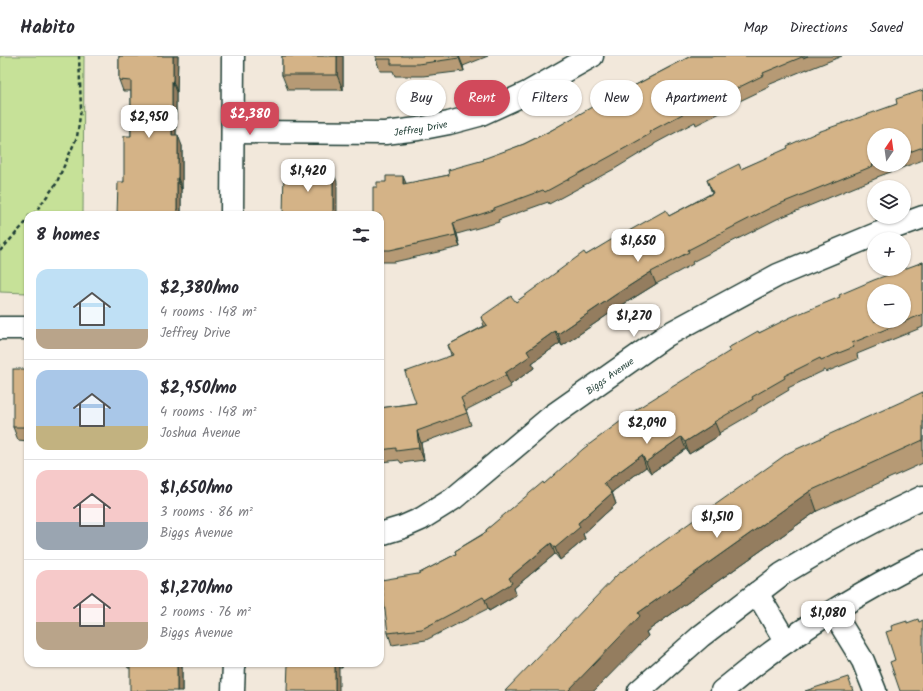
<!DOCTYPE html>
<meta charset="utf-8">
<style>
:root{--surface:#fff;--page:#f7f7f7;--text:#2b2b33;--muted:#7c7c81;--line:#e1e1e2;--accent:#d1495b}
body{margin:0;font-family:Kalam,sans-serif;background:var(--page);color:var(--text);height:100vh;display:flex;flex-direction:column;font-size:15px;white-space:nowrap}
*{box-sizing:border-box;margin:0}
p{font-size:13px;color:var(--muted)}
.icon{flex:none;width:22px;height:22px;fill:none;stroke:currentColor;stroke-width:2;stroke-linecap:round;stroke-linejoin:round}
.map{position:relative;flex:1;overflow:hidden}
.side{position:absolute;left:24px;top:155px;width:360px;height:456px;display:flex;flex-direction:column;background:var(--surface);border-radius:12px;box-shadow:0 1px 3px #0004}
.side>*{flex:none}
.banner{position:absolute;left:396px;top:24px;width:380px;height:36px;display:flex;gap:8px}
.needle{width:26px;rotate:13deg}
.fabs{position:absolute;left:867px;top:72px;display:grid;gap:8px}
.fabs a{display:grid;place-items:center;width:44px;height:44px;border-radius:50%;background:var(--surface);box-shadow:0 1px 3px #0004;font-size:20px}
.price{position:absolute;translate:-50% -34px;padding:0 9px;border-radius:8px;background:#fff;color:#222;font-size:13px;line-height:26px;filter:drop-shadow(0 1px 2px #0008)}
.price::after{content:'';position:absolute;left:50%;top:24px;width:12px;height:9px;margin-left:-6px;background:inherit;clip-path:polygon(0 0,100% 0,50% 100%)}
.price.current{background:var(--accent);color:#fff}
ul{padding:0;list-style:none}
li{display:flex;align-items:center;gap:12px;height:100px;padding:0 12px}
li+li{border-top:1px solid var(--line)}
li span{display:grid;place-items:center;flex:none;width:112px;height:80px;border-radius:12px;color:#555}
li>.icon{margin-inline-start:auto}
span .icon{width:48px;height:48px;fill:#fffc;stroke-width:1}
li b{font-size:17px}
h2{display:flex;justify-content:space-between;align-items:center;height:48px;padding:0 12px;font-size:17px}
.chip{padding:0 14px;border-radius:18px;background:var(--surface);box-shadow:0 1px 3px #0004;font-size:14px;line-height:36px}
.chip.current{background:var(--accent);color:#fff}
header{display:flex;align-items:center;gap:24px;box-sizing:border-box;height:56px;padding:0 20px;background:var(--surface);border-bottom:1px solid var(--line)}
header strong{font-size:19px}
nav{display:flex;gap:22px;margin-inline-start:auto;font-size:14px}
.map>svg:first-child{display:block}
.green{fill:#c6e198;stroke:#728f66}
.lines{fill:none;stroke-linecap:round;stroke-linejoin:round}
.minor-casing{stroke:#1f3d34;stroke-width:25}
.path{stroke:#1f3d34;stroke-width:2.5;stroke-dasharray:4 3;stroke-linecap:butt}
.minor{stroke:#fff;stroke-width:22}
.wall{fill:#b69a74;stroke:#1f3d34;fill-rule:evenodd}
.shaded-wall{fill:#947d5e;stroke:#1f3d34}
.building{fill:#d4b387;stroke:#1f3d34;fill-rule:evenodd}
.labels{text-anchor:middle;stroke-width:3;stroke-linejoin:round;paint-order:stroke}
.street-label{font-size:10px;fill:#1f3d34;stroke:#fff}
</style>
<header>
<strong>Habito</strong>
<nav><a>Map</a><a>Directions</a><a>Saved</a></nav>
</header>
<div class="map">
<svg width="923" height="635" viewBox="0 0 923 635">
<rect width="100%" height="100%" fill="#f2e8db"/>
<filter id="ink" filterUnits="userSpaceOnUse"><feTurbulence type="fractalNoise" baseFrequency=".025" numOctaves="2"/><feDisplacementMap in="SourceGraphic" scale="8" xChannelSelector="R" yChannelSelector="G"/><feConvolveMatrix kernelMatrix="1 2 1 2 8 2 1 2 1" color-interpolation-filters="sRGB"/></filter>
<g filter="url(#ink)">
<!-- green -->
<path class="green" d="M0,0h84l-1,159h-55v78l-28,-1z"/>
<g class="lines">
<!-- minor casing -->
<g class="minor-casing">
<g id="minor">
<path id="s1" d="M233,76l152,1 33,-4 31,-6 30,-8 48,-22 65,-37"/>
<path d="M232,159l1,-159"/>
<path d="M0,272h28"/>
<path id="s2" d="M380,478l23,-7 18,-8 32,-20 99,-83 115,-81 111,-60 101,-42 44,-16"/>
<path d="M757,537l29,49"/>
<path d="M833,556l30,49 12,30"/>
<path d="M233,635l1,-28"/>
<path d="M639,635l62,-55 81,-62 57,-34 57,-30 27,-13"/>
<path d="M722,635c61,-51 130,-95 201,-130"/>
</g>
</g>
<!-- path -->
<g class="path">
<path d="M33,159l23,-31 21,-47 4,-28 -2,-53"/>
<path d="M0,195l28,-31"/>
</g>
<!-- minor -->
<use href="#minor" class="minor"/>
</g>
<!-- wall -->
<g class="wall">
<path d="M119,0h59l-1,36h-1v43l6,11v43h-1v26h-64l7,-33 7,-46v-45h-8l-4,-11z"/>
<path d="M282,0h61v34h-55l-6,-15z"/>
<path d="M376,0h112l-25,10 1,5 -41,5h-28l-2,-5h-13l-4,-12z"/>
<path d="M691,0h151l-35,14v-1l-39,16 1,2 -44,21 1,2 -30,15 -1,-3 -41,22v1l-38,23 -67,36 -1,-2 -50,18 1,2 -42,12 3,13 -66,15h-14v-47l-3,-28 9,-5 20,2 43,-9 35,-15 40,-16 26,-13 76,-41z"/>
<path d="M923,34v70l-46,17v1l-100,41 -85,43 1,2 -37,20 -37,23 -57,39 -2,-3 -28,20 2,5 -24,17 1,2 -45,23 5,15 -50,18 3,17 -23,3 -2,-3 -18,2 -1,-4v-50l36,-5 35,-48 -3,-10 36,-19 -3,-9 35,-15 70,-47 41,-23 42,-16 43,-23 -5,-13 34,-11 156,-65zM874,79h30v30h-30z"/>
<path d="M923,206v65l-66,27 1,5 -32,13 -1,-2 -37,18 1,2 -32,19v2l-38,22 1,2 -31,19 -3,-5 -35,24 -5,-6 -34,25 4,12 -33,30 2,5 -25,21 -5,-6 -41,34 2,7 -27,16 -2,-2 -61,31 -34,5 -4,-12 30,-59 38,-20 -1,-3 31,-19v-2l58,-46 186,-132 -2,-4 31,-15z"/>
<path d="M28,313v72l-10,-1 -5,-13z"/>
<path d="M923,336v71l-106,48 -171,121 2,4 -143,55z"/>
<path d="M126,607h56v28l-52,-23h-2z"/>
<path d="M288,607h54v5h-3z"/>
</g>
<!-- shaded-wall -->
<g class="shaded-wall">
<path d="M173,0h5l-1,36 -4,-11z"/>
<path d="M337,0h6v34l-6,-15z"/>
<path d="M459,0l4,10 1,5 -5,-13z"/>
<path d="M172,25l4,11v54l-4,-11z"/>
<path d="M178,79l4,11v43l-4,-11z"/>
<path d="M333,115l4,11v33h-4z"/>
<path d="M403,120l5,12 -5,-4z"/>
<path d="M177,122l4,11v26h-4z"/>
<path d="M453,167l4,11 3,13 -4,-12z"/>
<path d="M651,216l5,12 -37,23 -57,39 -4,-12 57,-39z"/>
<path d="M555,275l5,12 -28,20 2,5 -24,17 -5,-12 22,-22z"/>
<path d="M715,367l5,12 -31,19 -4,-12z"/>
<path d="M417,375l4,12 3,17 -5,-12z"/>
<path d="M681,381l5,12 -35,24 -5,-11z"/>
<path d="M642,399l4,12 -38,28 -4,-12z"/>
<path d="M810,435l7,20 -171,121 2,4 -54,55h-26l70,-78z"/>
<path d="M612,437l4,11 -33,30 2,5 -25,21 -5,-12 23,-25z"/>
<path d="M551,487l4,11 -41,34 2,7 -27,16 -4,-11 24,-22z"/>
<rect x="177" y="607" width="5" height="28"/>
<path d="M335,607h2l2,5v23h-4z"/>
<path d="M340,607h2v5z"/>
</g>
<!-- building -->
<g class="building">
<path d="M119,0h54v25h-1v54h6v43h-1v37h-60l1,-33h6v-46h7v-55l-12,-1z"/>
<rect x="282" y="0" width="55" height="19"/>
<path d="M376,0h83v2l-41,6h-27v-5h-15z"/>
<path d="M691,0h117l-5,2 -1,-1 -39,16 1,2 -43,21v2l-29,15 -2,-3 -41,22 1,2 -39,22 -66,36 -2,-2 -49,18v2l-41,13 3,12 -66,15h-10v-35h-7v-28h4v-5h9v-6h17v8l46,-9 -1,-5 36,-10 -1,-1 41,-15 26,-13 75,-43 1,2z"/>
<path d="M923,34v57l-19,7v-19h-30v29l-2,1 1,1 -101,41 -84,43 1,2 -38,20 -36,23 -57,39 -3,-3 -28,20 3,5 -25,17 1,2 -45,23 6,15 -50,18 2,17 -23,3v-3l-16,2v-42l36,-5 -11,-31 48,-17 -5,-10 39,-20 -6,-8 30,-21 5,6 68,-50 2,3 40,-24 1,1 39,-22 3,6 44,-23 -6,-13 32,-16 2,5 47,-21 -1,-2 31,-14 79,-28 -1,-5z"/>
<path d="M284,114l49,1v42h2v2h-52z"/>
<path d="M923,206v52l-71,29 2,4 -33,13 -1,-2 -36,18 1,2 -33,19 1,2 -39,23 1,1 -30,19 -4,-5 -35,25 -4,-7 -38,28 8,10 -34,30 2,4 -25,21 -4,-5 -42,35 3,5 -27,17 -2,-3 -61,32 -34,4 -7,-53 37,-6 38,-20 -1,-3 32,-19 -1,-2 57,-48 1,2 39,-35 57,-42 90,-56 -2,-3 30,-17 1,2 32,-16 49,-20 -1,-2 35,-15zM874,235h30v30h-30z"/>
<rect x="13" y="313" width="15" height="58"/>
<path d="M923,336v48l-113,51 -172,122 2,3 -72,75h-63l113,-117 170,-121z"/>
<path d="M918,563l1,3 4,-2v71h-23l-10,-29 5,-2 -9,-28 6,-2 -1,-4 16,-5v2z"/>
<rect x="130" y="607" width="47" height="28"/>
<path d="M288,607h47v28h-48z"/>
<path d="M848,621l5,14h-48z"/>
</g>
</g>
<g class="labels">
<!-- street labels -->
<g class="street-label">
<text dy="4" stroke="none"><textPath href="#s1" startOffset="188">Jeffrey Drive</textPath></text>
<text dy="4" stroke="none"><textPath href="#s2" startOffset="281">Biggs Avenue</textPath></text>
</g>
</g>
</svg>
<div class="fabs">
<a><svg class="needle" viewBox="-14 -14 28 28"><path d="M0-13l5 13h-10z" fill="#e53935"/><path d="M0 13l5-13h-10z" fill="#7c7c81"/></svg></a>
<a><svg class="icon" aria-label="layers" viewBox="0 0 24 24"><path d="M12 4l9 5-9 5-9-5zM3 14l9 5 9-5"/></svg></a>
<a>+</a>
<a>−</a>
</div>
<b class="price current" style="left:250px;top:80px">$2,380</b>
<b class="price" style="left:149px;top:83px">$2,950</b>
<b class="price" style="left:308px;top:137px">$1,420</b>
<b class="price" style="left:638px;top:207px">$1,650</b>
<b class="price" style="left:634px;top:282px">$1,270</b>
<b class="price" style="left:647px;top:389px">$2,090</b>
<b class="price" style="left:717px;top:483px">$1,510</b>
<b class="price" style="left:828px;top:579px">$1,080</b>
<div class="banner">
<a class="chip">Buy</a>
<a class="chip current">Rent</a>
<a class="chip">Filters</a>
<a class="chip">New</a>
<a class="chip">Apartment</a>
</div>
<section class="side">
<h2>8 homes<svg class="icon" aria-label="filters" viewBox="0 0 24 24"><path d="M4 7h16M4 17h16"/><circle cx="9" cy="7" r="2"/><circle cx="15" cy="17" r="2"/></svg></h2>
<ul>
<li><span style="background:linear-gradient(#bfe0f5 75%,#b9a48a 0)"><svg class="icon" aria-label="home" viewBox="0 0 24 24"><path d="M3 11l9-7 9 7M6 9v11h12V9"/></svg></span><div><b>$2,380/mo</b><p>4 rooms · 148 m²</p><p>Jeffrey Drive</p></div></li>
<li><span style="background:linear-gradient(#a9c7e8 70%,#c2b280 0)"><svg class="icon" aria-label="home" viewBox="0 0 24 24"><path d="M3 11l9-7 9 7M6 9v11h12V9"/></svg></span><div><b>$2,950/mo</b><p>4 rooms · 148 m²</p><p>Joshua Avenue</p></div></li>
<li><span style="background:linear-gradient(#f6c9c9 65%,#9aa5b1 0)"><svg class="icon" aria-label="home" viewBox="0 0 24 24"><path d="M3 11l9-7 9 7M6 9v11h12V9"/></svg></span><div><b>$1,650/mo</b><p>3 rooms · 86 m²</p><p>Biggs Avenue</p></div></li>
<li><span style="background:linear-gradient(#f6c9c9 65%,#b9a48a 0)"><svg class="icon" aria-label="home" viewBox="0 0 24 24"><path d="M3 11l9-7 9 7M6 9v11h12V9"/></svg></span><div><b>$1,270/mo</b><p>2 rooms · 76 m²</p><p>Biggs Avenue</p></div></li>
</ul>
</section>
</div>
